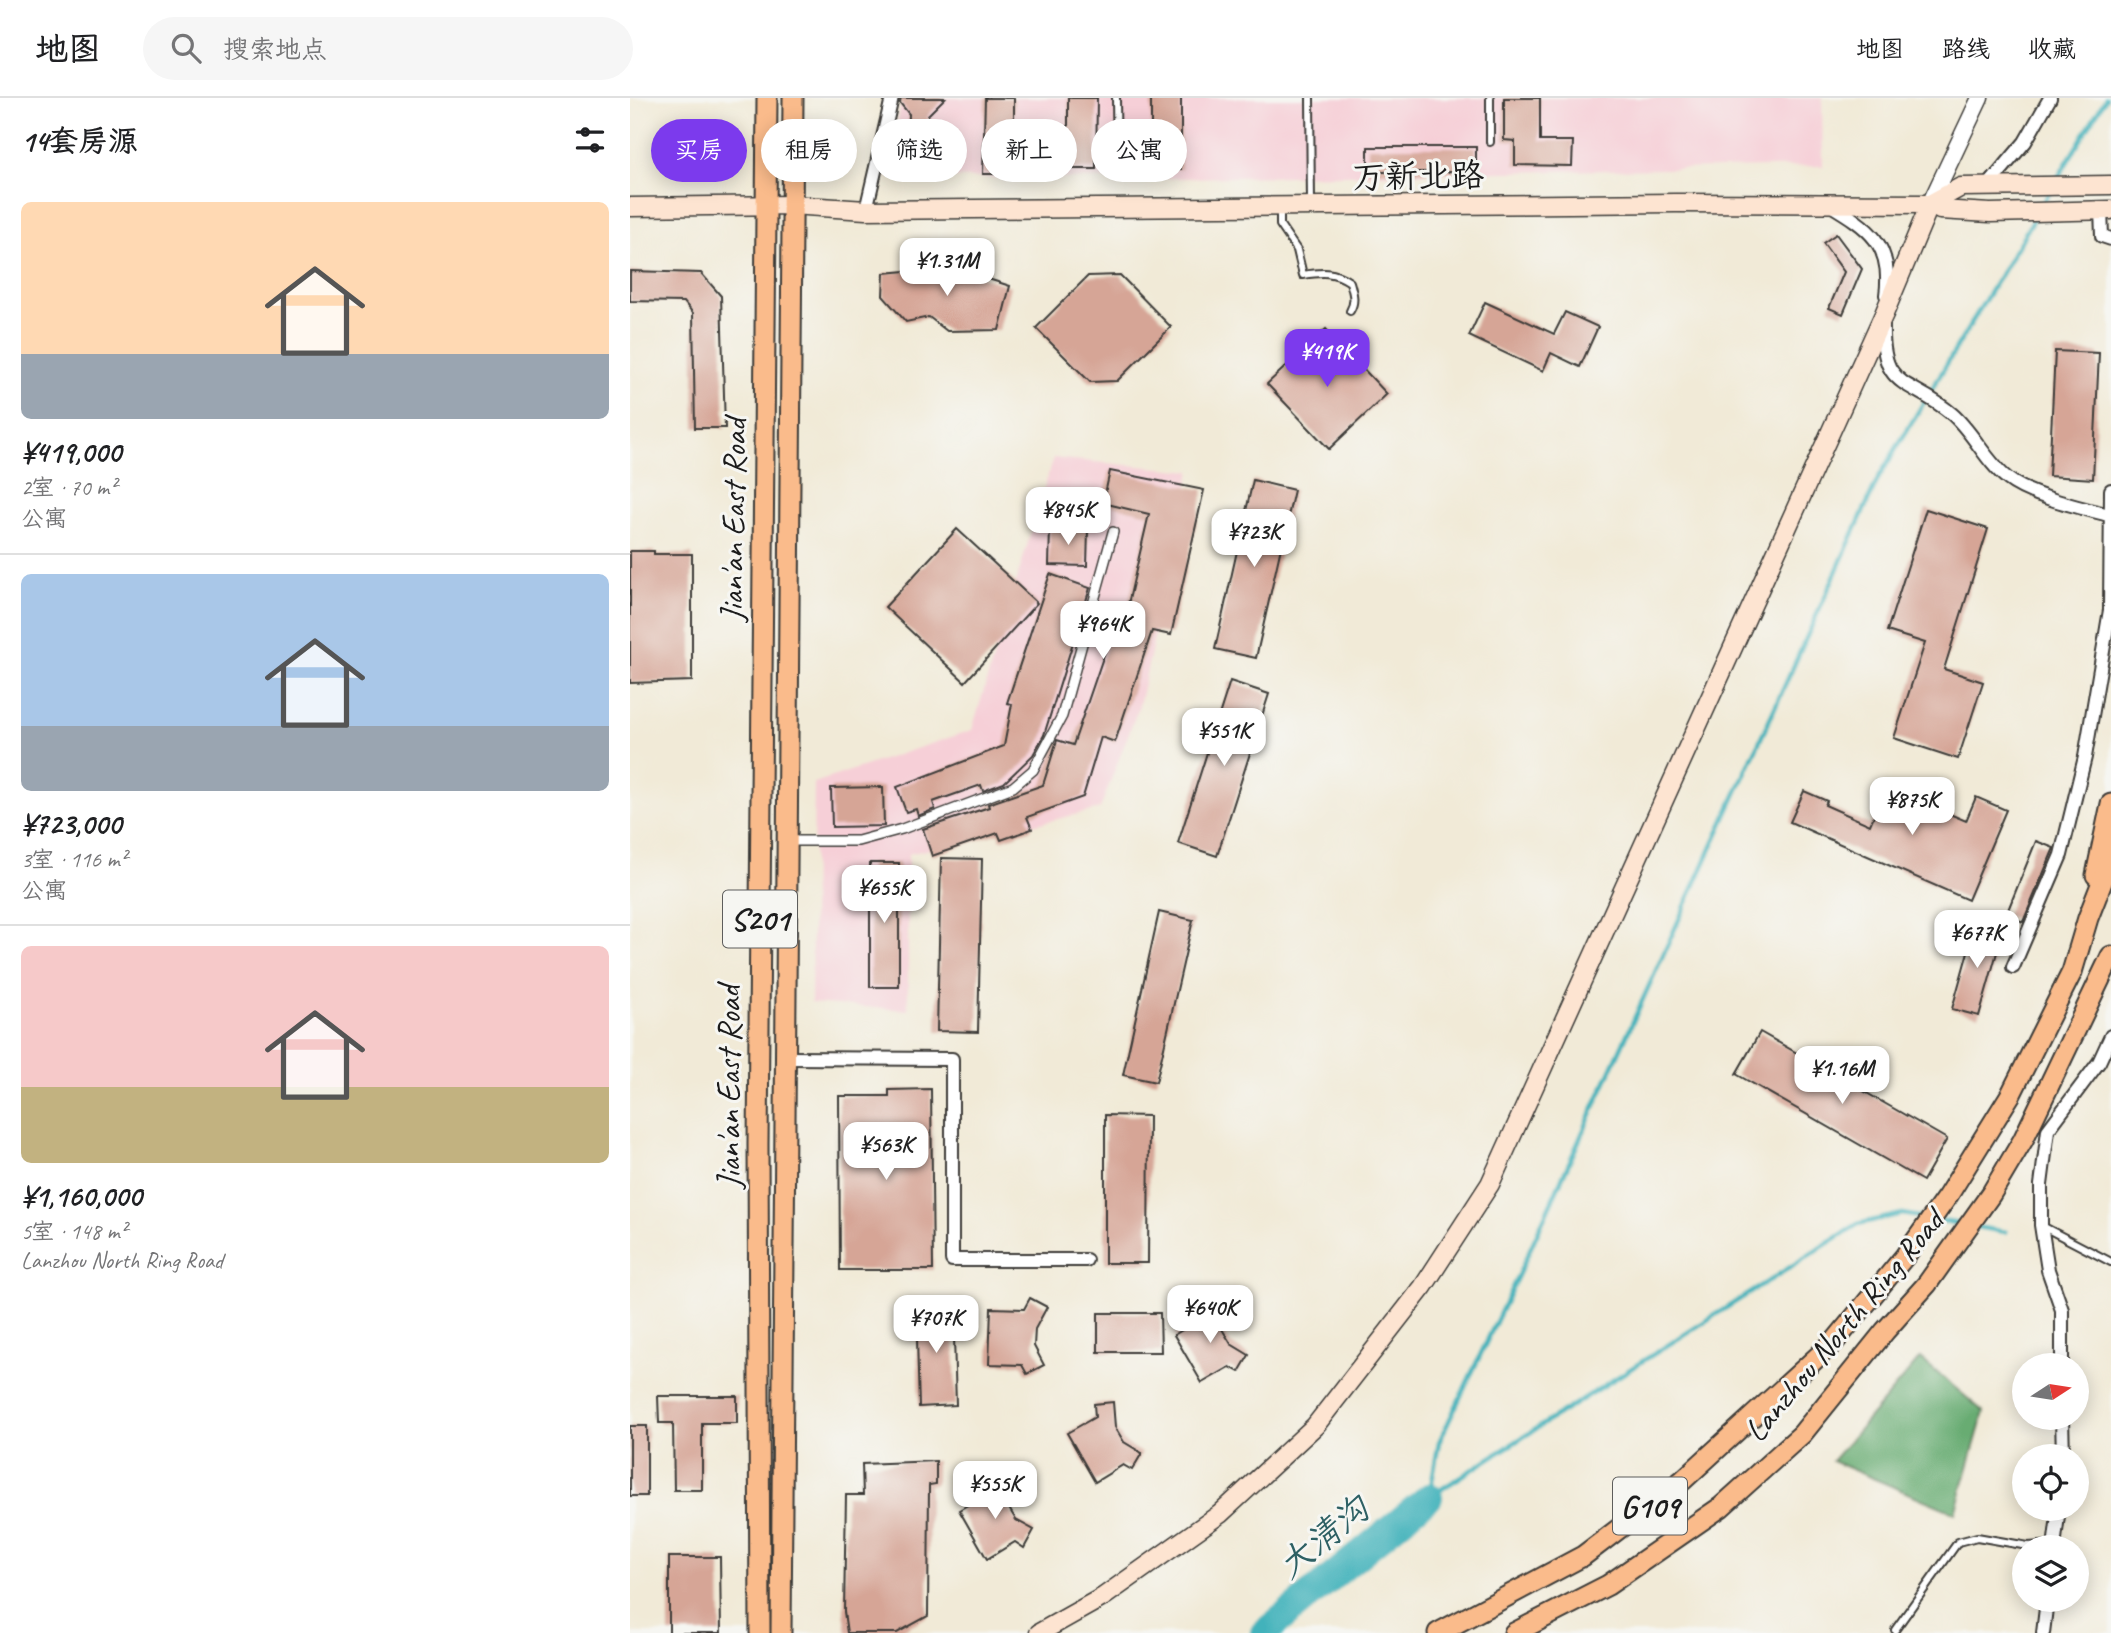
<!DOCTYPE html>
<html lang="zh">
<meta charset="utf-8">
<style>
:root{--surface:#fff;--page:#f6f6f6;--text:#202124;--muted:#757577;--line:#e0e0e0;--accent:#7c3aed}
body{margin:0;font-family:Caveat,"LXGW WenKai TC",sans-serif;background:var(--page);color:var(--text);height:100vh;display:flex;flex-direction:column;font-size:26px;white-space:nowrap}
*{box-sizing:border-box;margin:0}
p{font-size:23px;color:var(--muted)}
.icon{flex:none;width:38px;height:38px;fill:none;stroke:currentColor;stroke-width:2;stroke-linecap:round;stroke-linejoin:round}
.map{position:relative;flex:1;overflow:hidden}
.sheet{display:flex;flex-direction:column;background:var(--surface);width:630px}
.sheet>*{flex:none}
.banner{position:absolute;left:21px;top:21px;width:665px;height:63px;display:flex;gap:14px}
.needle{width:46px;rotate:78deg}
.buttons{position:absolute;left:1382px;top:1255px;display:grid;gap:14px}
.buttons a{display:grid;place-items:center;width:77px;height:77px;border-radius:50%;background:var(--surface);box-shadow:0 4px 18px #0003;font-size:35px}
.price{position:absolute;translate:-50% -60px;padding:0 16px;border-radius:14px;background:#fff;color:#222;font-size:23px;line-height:46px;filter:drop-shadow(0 2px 4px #0008)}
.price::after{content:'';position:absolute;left:50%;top:42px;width:21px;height:16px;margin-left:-10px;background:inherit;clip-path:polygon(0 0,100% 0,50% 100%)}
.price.selected{background:var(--accent);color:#fff}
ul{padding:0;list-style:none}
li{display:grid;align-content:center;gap:14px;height:371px;padding:0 21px}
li+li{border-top:2px solid var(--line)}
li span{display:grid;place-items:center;height:217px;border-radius:10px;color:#555}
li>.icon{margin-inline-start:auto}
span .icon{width:126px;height:126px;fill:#fffc;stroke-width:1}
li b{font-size:30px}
h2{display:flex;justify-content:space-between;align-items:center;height:84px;padding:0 21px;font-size:30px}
.pill{padding:0 24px;border-radius:32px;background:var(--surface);box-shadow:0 4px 18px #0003;font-size:24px;line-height:63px}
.pill.selected{background:var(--accent);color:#fff}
header{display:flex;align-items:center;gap:42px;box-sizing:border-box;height:98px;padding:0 35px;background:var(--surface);border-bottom:2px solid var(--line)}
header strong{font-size:33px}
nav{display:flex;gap:38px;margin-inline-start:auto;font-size:24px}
.search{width:490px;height:63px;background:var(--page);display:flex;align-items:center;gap:18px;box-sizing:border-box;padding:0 24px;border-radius:38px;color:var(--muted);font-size:26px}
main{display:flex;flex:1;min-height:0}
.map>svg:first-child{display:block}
.built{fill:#f6cfd7}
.forest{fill:#68ac72;stroke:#426447;stroke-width:2}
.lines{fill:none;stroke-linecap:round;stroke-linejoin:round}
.stream{stroke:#42b2bb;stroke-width:4.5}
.river{stroke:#42b2bb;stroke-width:28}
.building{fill:#d6a596}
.service-casing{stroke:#3c3b38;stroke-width:10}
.pedestrian-casing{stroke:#3c3b38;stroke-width:12}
.minor-casing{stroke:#3c3b38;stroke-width:16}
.tertiary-casing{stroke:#3c3b38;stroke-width:19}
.secondary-casing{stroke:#3c3b38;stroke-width:21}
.primary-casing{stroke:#3c3b38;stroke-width:23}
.trunk-casing{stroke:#3c3b38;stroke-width:23}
.service{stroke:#fff;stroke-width:6}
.pedestrian{stroke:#fff;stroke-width:9}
.minor{stroke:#fff;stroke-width:12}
.tertiary{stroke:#fff;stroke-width:16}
.secondary{stroke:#fde4d1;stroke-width:18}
.primary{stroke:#fabb8b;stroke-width:19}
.trunk{stroke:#fabb8b;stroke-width:19}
.labels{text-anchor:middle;stroke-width:6;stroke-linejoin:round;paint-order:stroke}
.shield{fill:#f6f6f2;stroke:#5d5d5c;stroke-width:2}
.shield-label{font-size:32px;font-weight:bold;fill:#1c1c1c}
.street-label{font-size:33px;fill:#1c1c1c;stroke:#f6f6f2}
.water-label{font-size:35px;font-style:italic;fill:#2d6064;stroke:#f6f6f2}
</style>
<header>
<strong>地图</strong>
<div class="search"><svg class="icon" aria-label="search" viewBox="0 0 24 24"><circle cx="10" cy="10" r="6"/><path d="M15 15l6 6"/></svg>搜索地点</div>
<nav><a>地图</a><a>路线</a><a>收藏</a></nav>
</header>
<main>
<section class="sheet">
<h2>14套房源<svg class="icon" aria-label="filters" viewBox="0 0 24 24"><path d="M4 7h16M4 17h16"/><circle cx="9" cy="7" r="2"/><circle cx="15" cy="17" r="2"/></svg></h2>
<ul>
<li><span style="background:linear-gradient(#ffd9b3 70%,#9aa5b1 0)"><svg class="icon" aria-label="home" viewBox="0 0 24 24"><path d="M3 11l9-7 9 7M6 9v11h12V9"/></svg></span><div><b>¥419,000</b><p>2室 · 70 m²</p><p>公寓</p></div></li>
<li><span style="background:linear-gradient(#a9c7e8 70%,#9aa5b1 0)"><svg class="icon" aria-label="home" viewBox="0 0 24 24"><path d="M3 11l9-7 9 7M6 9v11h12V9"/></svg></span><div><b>¥723,000</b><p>3室 · 116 m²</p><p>公寓</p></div></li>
<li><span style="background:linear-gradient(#f6c9c9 65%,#c2b280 0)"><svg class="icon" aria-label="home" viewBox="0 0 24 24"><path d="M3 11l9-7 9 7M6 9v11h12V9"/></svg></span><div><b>¥1,160,000</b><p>5室 · 148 m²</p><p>Lanzhou North Ring Road</p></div></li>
</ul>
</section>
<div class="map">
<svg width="1481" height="1535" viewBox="0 0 1481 1535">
<rect width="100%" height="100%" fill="#f6f6f2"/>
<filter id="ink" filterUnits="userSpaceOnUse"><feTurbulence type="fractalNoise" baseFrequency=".0143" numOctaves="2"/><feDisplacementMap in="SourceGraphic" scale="14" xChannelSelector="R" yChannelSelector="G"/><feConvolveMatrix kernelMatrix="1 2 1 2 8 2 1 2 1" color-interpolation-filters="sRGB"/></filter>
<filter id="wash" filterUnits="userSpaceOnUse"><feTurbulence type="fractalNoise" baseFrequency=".00686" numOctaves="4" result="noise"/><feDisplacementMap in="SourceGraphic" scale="28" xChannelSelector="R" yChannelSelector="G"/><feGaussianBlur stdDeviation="1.57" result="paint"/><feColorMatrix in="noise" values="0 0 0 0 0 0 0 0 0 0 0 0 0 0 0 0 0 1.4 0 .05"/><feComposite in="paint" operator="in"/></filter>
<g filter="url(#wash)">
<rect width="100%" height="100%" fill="#f1ead7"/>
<!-- built -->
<g class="built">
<path d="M272,0h920l1,68 -695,13 -241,-2z"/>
<path d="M423,360l138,13 -52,235 -39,103 -192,45v156l-97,-7 3,-220 158,-53z"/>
</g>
<!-- forest -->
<path class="forest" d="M1290,1260l64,54 -29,101 -123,-52z"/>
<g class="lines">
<!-- stream -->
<g class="stream">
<path d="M1427,81l49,-81"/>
<path d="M1411,108l10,-16"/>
<path d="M1308,1122l26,5"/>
<path d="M1346,1129l30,5"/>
<path d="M799,1399l10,-55 82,-173 358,-792 156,-260"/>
<path d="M799,1399l429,-273 44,-10 24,4"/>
</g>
<!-- river -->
<path class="river" d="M634,1535l165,-136"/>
</g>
<g id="blocks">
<!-- building -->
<g class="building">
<path d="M271,0h44l-17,17 -1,22h16v29h-54l3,-29h16l1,-23 -9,-11z"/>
<path d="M355,0h29v76h-31z"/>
<path d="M438,0h29l-1,71h-28z"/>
<rect x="521" y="0" width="30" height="71"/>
<path d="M874,0h36v43h33l-1,25 -57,-1v-24l-11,-1z"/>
<rect x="738" y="49" width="108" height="25"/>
<path d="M1206,136l26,35 -19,45 -14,-6 15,-36 -21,-29z"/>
<path d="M321,169l59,19 -11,44 -52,1 -18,-14 -23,5 -23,-26 1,-23z"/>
<path d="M0,173l71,2 20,23 4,132h-30l-2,-115 -9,-11 -54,-1z"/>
<path d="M490,177l51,52 -54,54 -27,1 -54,-54 52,-52z"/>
<path d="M855,204l69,32 11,-22 33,15 -18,40 -29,-14 -8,18 -74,-35z"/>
<path d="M696,231l61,65 -58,55 -62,-65z"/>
<path d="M1425,253l44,2 -6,126 -44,-3z"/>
<path d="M480,373l94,19 -33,145 -19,-4 -37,111 -14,-5 -18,60 -56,20 5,12 -31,11 -3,-7 -66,23 -9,-27 66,-22 -1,-3 55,-19 14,-45 16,5 36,-105 10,3 30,-129 -46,-11z"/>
<path d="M623,382l41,10 -38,168 -41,-9z"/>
<path d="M1296,411l62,20 -44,140 39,13 -25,77 -64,-21 31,-95 -38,-12z"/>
<path d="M420,430l38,1 -1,37 -38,-1z"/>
<path d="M327,431l80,74 -72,79 -80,-75z"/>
<path d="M0,453h24v3h38v127l-62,2z"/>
<path d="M420,476l40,14 -46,147 -11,20 -29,28 -21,8 -2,-6 -48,17 2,7 -17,7 -2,-7 -10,3 -9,-25 107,-41 8,-42 -5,-1z"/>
<path d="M600,583l39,13 -52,162 -39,-13z"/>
<path d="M253,689l1,39 -52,1 -1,-39z"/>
<path d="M1256,689l80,34 10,-24 30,13 -38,90 -178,-78 14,-31 23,10 -2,4 45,20z"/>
<path d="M1406,743l18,7 -31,74 -17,-7z"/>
<path d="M311,760l41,1 -4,173 -41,-1z"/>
<rect x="240" y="765" width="29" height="124"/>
<path d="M529,814l34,8 -37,162 -33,-7z"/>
<path d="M1346,825l27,8 -24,85 -27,-7z"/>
<path d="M1130,934l187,107 -24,42 -187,-107z"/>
<path d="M301,991l2,181h-93l-1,-174h50v-6z"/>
<path d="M475,1017l44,1 -1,147h-43z"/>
<path d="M400,1200l17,9 -12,22 -1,17 10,19 -17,9 -5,-9 -33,-1 2,-56 33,1z"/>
<path d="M323,1205l3,102 -37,2 -3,-103z"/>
<path d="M590,1206l2,25 9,15 18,11 -10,17 -9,-5 -28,16 -28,-48 28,-17 -1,-13z"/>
<path d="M468,1215h62l1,39h-63z"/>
<path d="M28,1298h79v27h-35v67h-28l-1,-67h-14z"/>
<path d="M483,1304l2,25 9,15 18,11 -10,17 -9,-5 -28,17 -28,-49 28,-16 -1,-13z"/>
<rect x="0" y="1328" width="17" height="70"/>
<path d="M306,1363v23l-7,1 -1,131 -31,17h-50l-3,-21 2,-117h17l-1,-31z"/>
<path d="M375,1382l2,25 9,15 18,10 -10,18 -9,-6 -28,17 -28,-49 28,-16 -1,-13z"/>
<path d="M39,1459h51l1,76h-52z"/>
</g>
</g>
</g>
<g filter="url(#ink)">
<use href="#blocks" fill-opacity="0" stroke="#3c3b38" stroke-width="2"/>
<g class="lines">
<!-- service casing -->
<g class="service-casing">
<g id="service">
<path d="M486,0l1,68"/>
<path d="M680,0l1,106"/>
<path d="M860,44v-44"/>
<path d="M650,111v16l17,25 6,25c19,-3 31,-4 47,7 3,11 6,19 0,29"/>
<path d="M1412,1128l69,36"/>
<path d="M1265,1532l63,-88 19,-5 51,9 26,-2"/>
</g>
</g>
<!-- pedestrian casing -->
<g class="pedestrian-casing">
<path id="pedestrian" d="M158,743h70l44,-12 111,-42 20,-17 29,-54 51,-184"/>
</g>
<!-- minor casing -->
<g class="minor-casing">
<g id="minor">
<path d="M1357,89l38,-45 25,-44"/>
<path d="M1199,106c40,24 64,40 57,91"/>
<path d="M236,112l26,-112"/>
<path d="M1471,112l1,26 9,3"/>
<path d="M1253,226c-2,68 27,54 69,90 21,18 34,48 56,65 21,17 74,29 101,36"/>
<path d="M1383,869l48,-112 24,-98 25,-147 1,-120"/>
<path d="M155,960l167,1v201h134"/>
<path d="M1432,1267v-55l-14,-40 -7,-45v-40l7,-55 51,-68 12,-26"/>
<path d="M1432,1320l1,38"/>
<path d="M1424,1449l5,-39"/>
<path d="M1413,1535l4,-33"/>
</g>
</g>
<!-- tertiary casing -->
<g class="tertiary-casing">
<path id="tertiary" d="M1300,106l50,-106"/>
</g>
<!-- secondary casing -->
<g class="secondary-casing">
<g id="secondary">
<path d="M1300,106l10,6 50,3 121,-3"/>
<path d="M0,109l161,-2 75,5 810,-7 254,1 31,-17 150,-2"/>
<path d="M409,1535l64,-36 117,-83 95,-88 108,-139 67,-103 394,-870 46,-110"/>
</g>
</g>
<!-- primary casing -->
<g class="primary-casing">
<g id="primary">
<path d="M130,1535l-2,-489 9,-1046"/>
<path d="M151,1535l12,-1535"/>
</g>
</g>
<!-- trunk casing -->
<g class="trunk-casing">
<g id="trunk">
<path d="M1466,777l15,-71"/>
<path d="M808,1535l145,-77 100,-76 152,-139 70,-85 42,-59 64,-103 61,-122 16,-54 23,-59"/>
<path d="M884,1535l94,-48 113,-78 81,-73 83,-103 42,-47 64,-90 32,-54 88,-184"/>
</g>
</g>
<!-- service -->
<use href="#service" class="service"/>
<!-- pedestrian -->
<use href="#pedestrian" class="pedestrian"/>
<!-- minor -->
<use href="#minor" class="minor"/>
<!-- tertiary -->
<use href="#tertiary" class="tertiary"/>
<!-- secondary -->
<use href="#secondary" class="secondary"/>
<!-- primary -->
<use href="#primary" class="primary"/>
<!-- trunk -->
<use href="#trunk" class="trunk"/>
</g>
</g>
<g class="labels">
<!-- shield labels -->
<g class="shield">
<rect x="93" y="792.5" width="74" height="57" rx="5"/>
<rect x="983" y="1379.5" width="74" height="57" rx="5"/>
</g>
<g class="shield-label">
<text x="130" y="832">S201</text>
<text x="1020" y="1419">G109</text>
</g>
<!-- street labels -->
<g class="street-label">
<text transform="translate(788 77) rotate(-1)" y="12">万新北路</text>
<text transform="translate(102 422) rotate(-89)" y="12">Jian'an East Road</text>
<text transform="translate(98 989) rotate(-90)" y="12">Jian'an East Road</text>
<text transform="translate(1213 1227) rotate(-50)" y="12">Lanzhou North Ring Road</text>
</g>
<!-- water labels -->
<g class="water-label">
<text transform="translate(693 1439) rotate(-39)" y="12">大清沟</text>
</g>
</g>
</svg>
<div class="buttons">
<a><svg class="needle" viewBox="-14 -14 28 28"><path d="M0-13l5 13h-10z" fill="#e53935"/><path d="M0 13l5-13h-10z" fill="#757577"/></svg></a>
<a><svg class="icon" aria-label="locate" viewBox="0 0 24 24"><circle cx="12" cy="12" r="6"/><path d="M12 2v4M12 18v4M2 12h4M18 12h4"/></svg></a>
<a><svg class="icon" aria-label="layers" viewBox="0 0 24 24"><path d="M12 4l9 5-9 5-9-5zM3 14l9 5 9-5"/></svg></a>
</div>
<b class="price" style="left:317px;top:200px">¥1.31M</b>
<b class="price selected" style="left:697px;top:291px">¥419K</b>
<b class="price" style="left:438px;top:449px">¥845K</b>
<b class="price" style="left:624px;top:471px">¥723K</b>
<b class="price" style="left:473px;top:563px">¥964K</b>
<b class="price" style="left:594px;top:670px">¥551K</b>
<b class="price" style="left:1282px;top:739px">¥875K</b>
<b class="price" style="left:254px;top:827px">¥655K</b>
<b class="price" style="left:1347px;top:872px">¥677K</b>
<b class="price" style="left:1212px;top:1008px">¥1.16M</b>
<b class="price" style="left:256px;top:1084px">¥563K</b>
<b class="price" style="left:580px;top:1247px">¥640K</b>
<b class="price" style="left:306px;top:1257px">¥707K</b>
<b class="price" style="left:365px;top:1423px">¥555K</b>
<div class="banner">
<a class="pill selected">买房</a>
<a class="pill">租房</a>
<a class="pill">筛选</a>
<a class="pill">新上</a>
<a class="pill">公寓</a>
</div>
</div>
</main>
